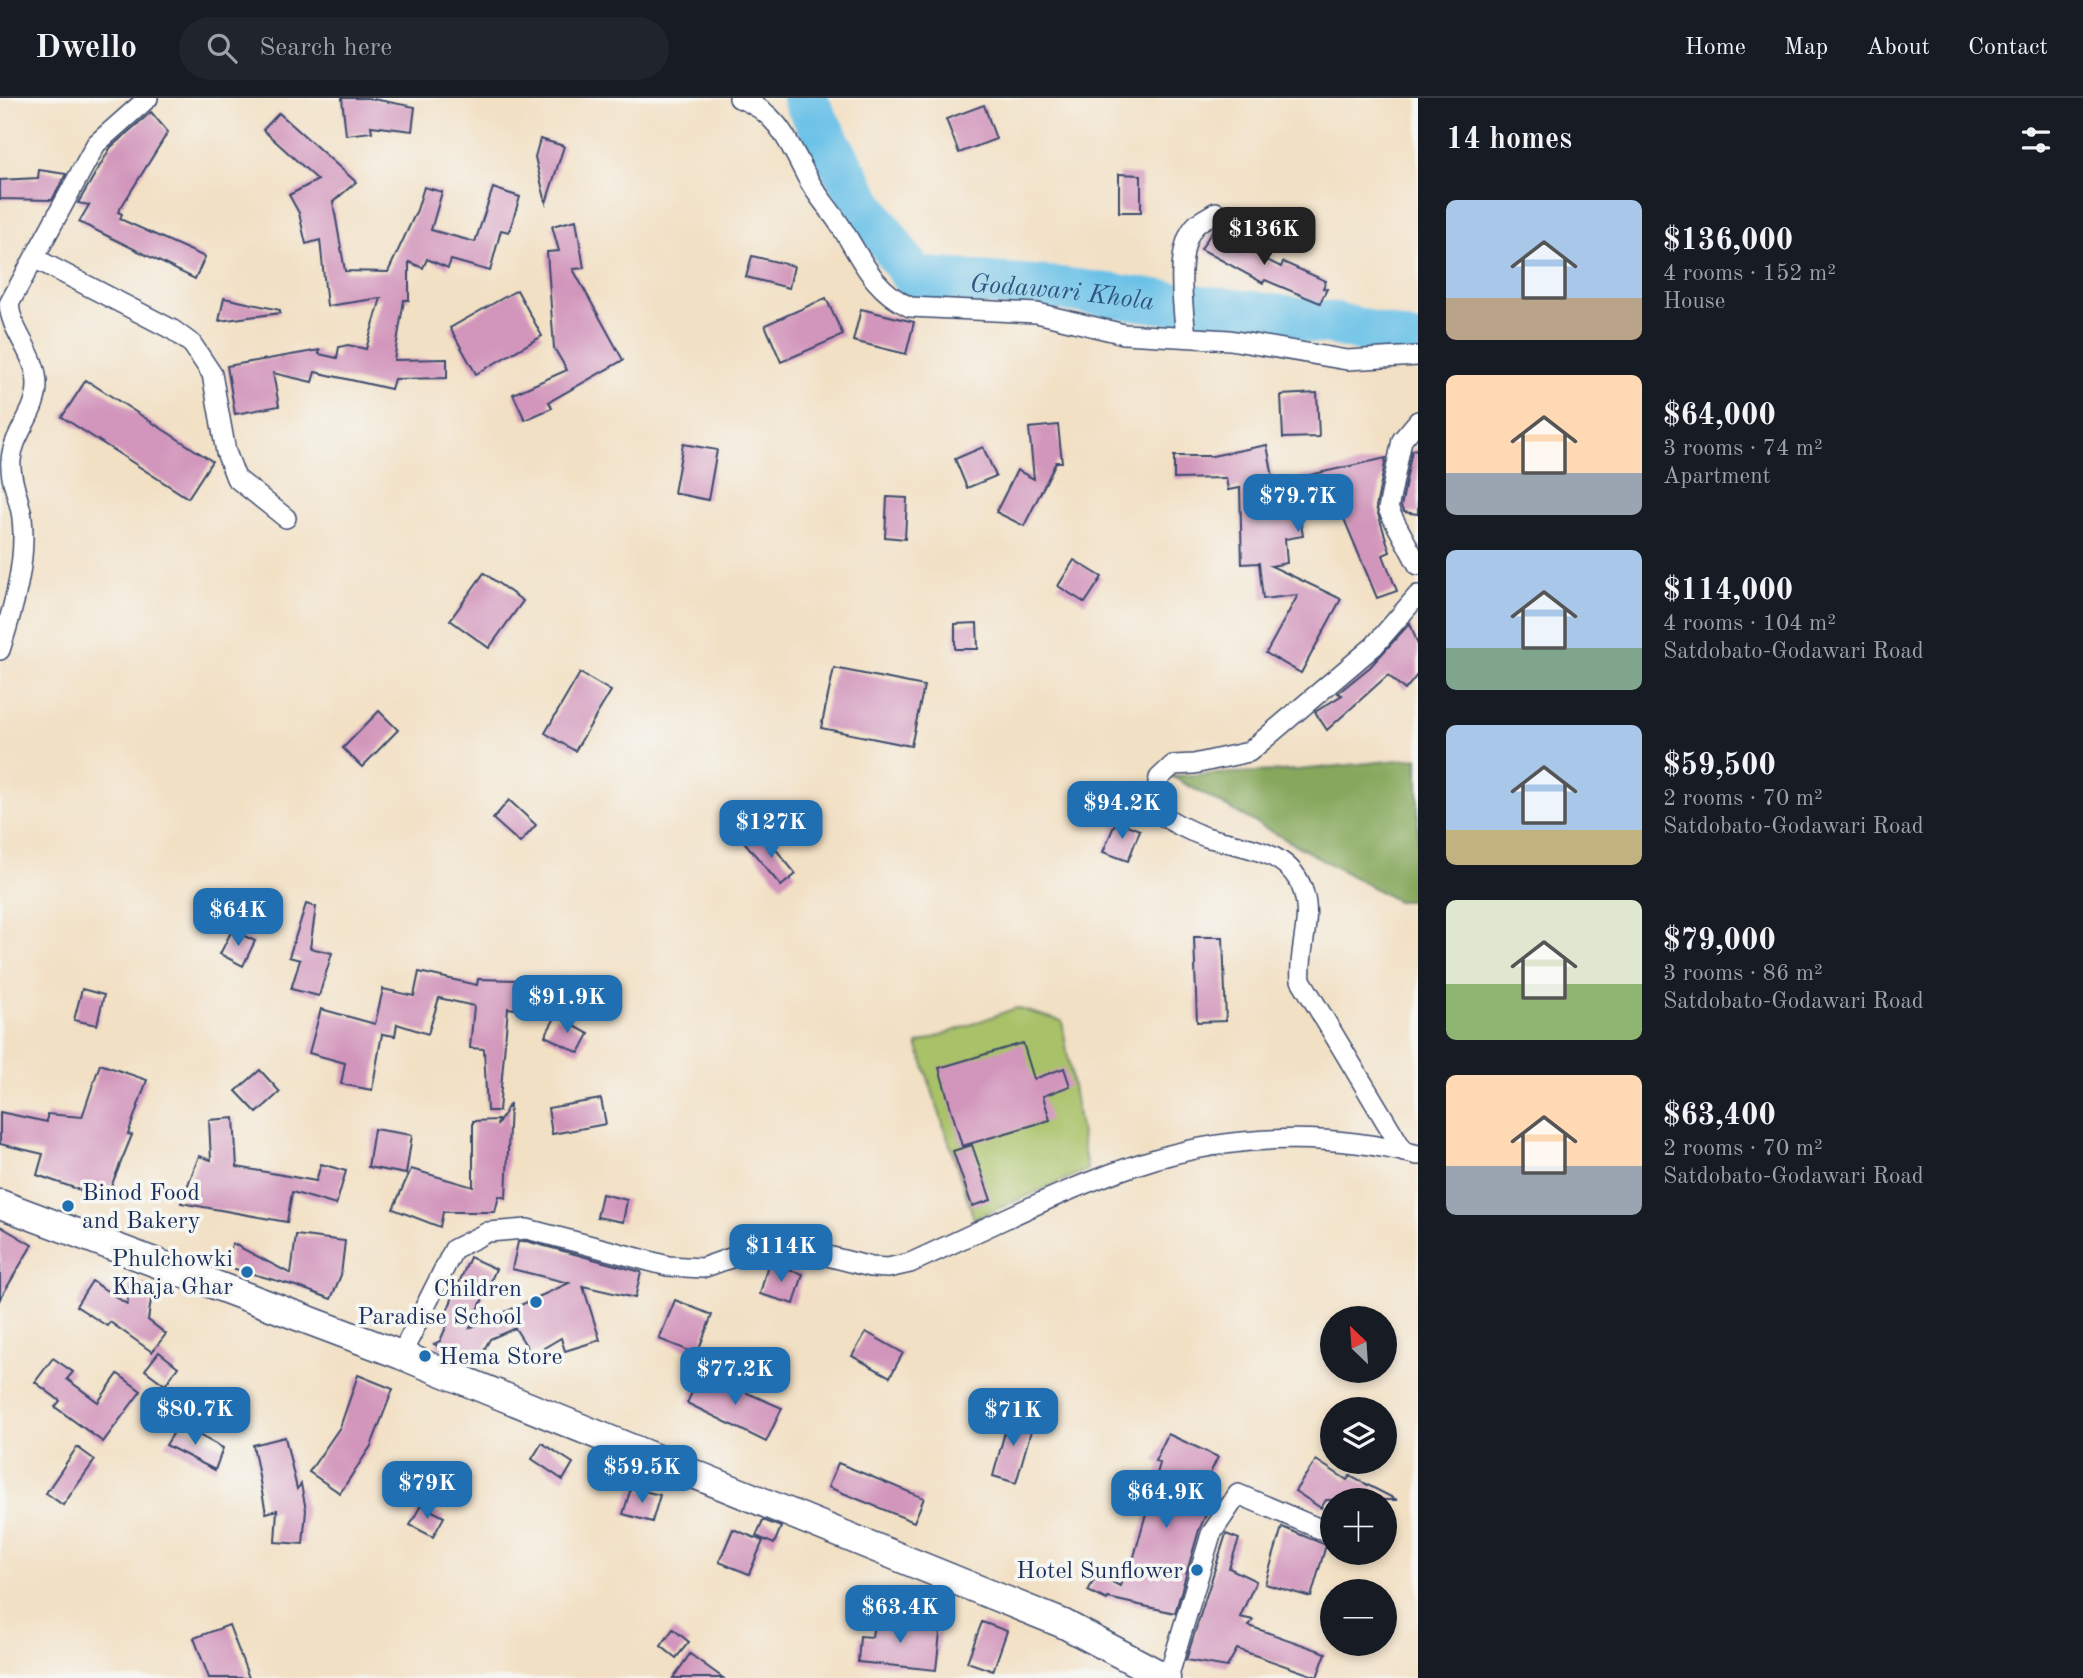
<!DOCTYPE html>
<meta charset="utf-8">
<style>
:root{--surface:#171b24;--page:#20242c;--text:#f1f3f6;--muted:#9ea1a6;--line:#363941;--accent:#1f6fb2}
body{margin:0;font-family:"Old Standard TT",serif;background:var(--page);color:var(--text);height:100vh;display:flex;flex-direction:column;font-size:26px;white-space:nowrap}
*{box-sizing:border-box;margin:0}
p{font-size:23px;color:var(--muted)}
.icon{flex:none;width:38px;height:38px;fill:none;stroke:currentColor;stroke-width:2;stroke-linecap:round;stroke-linejoin:round}
.map{position:relative;flex:1;overflow:hidden}
.panel{display:flex;flex-direction:column;background:var(--surface);width:665px}
.panel>*{flex:none}
.needle{width:46px;rotate:335deg}
.buttons{position:absolute;left:1320px;top:1208px;display:grid;gap:14px}
.buttons a{display:grid;place-items:center;width:77px;height:77px;border-radius:50%;background:var(--surface);box-shadow:0 4px 10px #0003;font-size:35px}
.price{position:absolute;translate:-50% -60px;padding:0 16px;border-radius:14px;background:var(--accent);color:#fff;font-size:23px;line-height:46px;filter:drop-shadow(0 2px 4px #0008)}
.price::after{content:'';position:absolute;left:50%;top:42px;width:21px;height:16px;margin-left:-10px;background:inherit;clip-path:polygon(0 0,100% 0,50% 100%)}
.price.selected{background:#222;color:#fff}
ul{padding:0;list-style:none}
li{display:flex;align-items:center;gap:21px;height:175px;padding:0 28px}
li span{display:grid;place-items:center;flex:none;width:196px;height:140px;border-radius:10px;color:#555}
li>.icon{margin-inline-start:auto}
span .icon{width:84px;height:84px;fill:#fffc;stroke-width:1}
li b{font-size:30px}
h2{display:flex;justify-content:space-between;align-items:center;height:84px;padding:0 28px;font-size:30px}
header{display:flex;align-items:center;gap:42px;box-sizing:border-box;height:98px;padding:0 35px;background:var(--surface);border-bottom:2px solid var(--line)}
header strong{font-size:33px}
nav{display:flex;gap:38px;margin-inline-start:auto;font-size:24px}
.search{width:490px;height:63px;background:var(--page);display:flex;align-items:center;gap:18px;box-sizing:border-box;padding:0 24px;border-radius:38px;color:var(--muted);font-size:26px}
main{display:flex;flex:1;min-height:0}
.map>svg:first-child{display:block}
.green{fill:#a9c167;stroke:#627862;stroke-width:2}
.forest{fill:#86a75c;stroke:#506b5d;stroke-width:2}
.lines{fill:none;stroke-linecap:round;stroke-linejoin:round}
.river{stroke:#6ac1e7;stroke-width:44}
.building{fill:#d295bb}
.street-casing{stroke:#3b4a6d;stroke-width:22}
.secondary-casing{stroke:#3b4a6d;stroke-width:31}
.street{stroke:#fff;stroke-width:19}
.secondary{stroke:#fff;stroke-width:28}
.poi-dot{fill:#1f6fb2;stroke:#f6f6f2;stroke-width:2.5}
.labels{text-anchor:middle;stroke-width:7;stroke-linejoin:round;paint-order:stroke}
.poi-label{font-size:24px;fill:#1b2f5e;stroke:#f6f6f2;text-anchor:end}
.water-label{font-size:26px;font-style:italic;fill:#2f5480;stroke:#f6f6f2}
</style>
<header>
<strong>Dwello</strong>
<div class="search"><svg class="icon" aria-label="search" viewBox="0 0 24 24"><circle cx="10" cy="10" r="6"/><path d="M15 15l6 6"/></svg>Search here</div>
<nav><a>Home</a><a>Map</a><a>About</a><a>Contact</a></nav>
</header>
<main>
<div class="map">
<svg width="1418" height="1580" viewBox="0 0 1418 1580">
<rect width="100%" height="100%" fill="#f6f6f2"/>
<filter id="ink" filterUnits="userSpaceOnUse"><feTurbulence type="fractalNoise" baseFrequency=".0143" numOctaves="2"/><feDisplacementMap in="SourceGraphic" scale="14" xChannelSelector="R" yChannelSelector="G"/><feConvolveMatrix kernelMatrix="1 2 1 2 8 2 1 2 1" color-interpolation-filters="sRGB"/></filter>
<filter id="wash" filterUnits="userSpaceOnUse"><feTurbulence type="fractalNoise" baseFrequency=".00686" numOctaves="4" result="noise"/><feDisplacementMap in="SourceGraphic" scale="28" xChannelSelector="R" yChannelSelector="G"/><feGaussianBlur stdDeviation="1.57" result="paint"/><feColorMatrix in="noise" values="0 0 0 0 0 0 0 0 0 0 0 0 0 0 0 0 0 1.4 0 .05"/><feComposite in="paint" operator="in"/></filter>
<g filter="url(#wash)">
<rect width="100%" height="100%" fill="#f2e0c4"/>
<!-- green -->
<path class="green" d="M1016,910l46,13 25,149 -113,49 -57,-175z"/>
<!-- forest -->
<path class="forest" d="M1418,660v143h-21l-226,-125 127,-6z"/>
<g class="lines">
<!-- river -->
<path class="river" id="s1" d="M804,0l58,105 52,75 147,11 275,35 82,21"/>
</g>
<g id="blocks">
<!-- building -->
<g class="building">
<path d="M342,0h26l47,9 -3,24 -41,-5 1,6 -26,3z"/>
<path d="M984,7l12,34 -37,14 -13,-34z"/>
<path d="M151,14l17,20 -50,80 4,2 -2,5 85,38 -10,22 -116,-57 10,-17 -11,-2 33,-56z"/>
<path d="M279,15l77,69 -23,20 12,69 43,1 29,-62 7,-23 18,5 -11,38 44,12 18,-54 27,9 -11,35 -8,-2 -11,41 -39,-11 -3,8 -21,-9 -4,9 -14,-6v38h-5l-10,60 53,-1v19l-53,1 -3,10 -76,-17 -3,10 -39,-9 6,33 -44,8 -8,-48 93,-16 -1,4 18,4 2,-11 9,-2 18,4 15,-51 -54,8 -7,-66 -14,4 -7,-31 -10,-18 29,-15 -55,-50z"/>
<path d="M540,41l24,7 -18,57 -11,-46z"/>
<path d="M39,72l27,4 -14,26 -52,-1v-19l38,-2z"/>
<path d="M1119,76l22,1v37h-22z"/>
<path d="M576,122l8,48 -11,1 50,91 -74,42 3,6 -27,12 -12,-26 54,-24 -13,-22 -7,-96 12,-1 -7,-25z"/>
<path d="M1214,130l23,10 -2,6 46,23 2,-5 43,19 -3,7 4,1 -7,14 -55,-23 -2,3 -62,-34z"/>
<path d="M752,158l42,10 -5,22 -43,-11z"/>
<path d="M517,192l25,46 -66,38 -26,-46z"/>
<path d="M224,200l56,12v3l-61,8z"/>
<path d="M826,200l17,37 -62,27 -16,-37z"/>
<path d="M861,211l53,13 -8,32 -53,-13z"/>
<path d="M86,282l126,81 -24,37 -126,-81z"/>
<path d="M1317,295l2,44 -36,1 -2,-43z"/>
<path d="M1058,327l4,37h-6l-32,64 -28,-14 21,-42 17,9 -5,-51z"/>
<path d="M683,346l34,6 -9,50 -34,-7z"/>
<path d="M1267,347l7,38 112,-25 -10,49 14,45 -7,3 14,36 -20,7 -40,-96 -38,9 4,25 -18,3 2,24 -16,3 70,33 -40,74 -35,-20 32,-58 -35,4 -4,-36 -17,1 -2,-76 -12,2 -2,-12 -52,1v-23h38z"/>
<path d="M983,349l13,29 -29,12 -12,-29z"/>
<path d="M1418,351v65l-14,-2 -3,-5 11,-57z"/>
<path d="M887,399l20,1 -2,41 -20,-2z"/>
<path d="M1074,462l28,17 -17,26 -27,-17z"/>
<path d="M484,475l39,28 -34,47 -39,-28z"/>
<path d="M977,525l1,26h-23v-25z"/>
<path d="M1410,525l8,22v29l-13,16 -17,-15 -61,55 -12,-18 27,-17 -4,-2 32,-26z"/>
<path d="M834,570l90,18 -13,60 -90,-18z"/>
<path d="M580,575l31,18 -36,60 -30,-18z"/>
<path d="M379,613l19,19 -36,37 -19,-19z"/>
<path d="M509,702l27,25 -16,18 -27,-24z"/>
<path d="M1116,723l24,9 -12,31 -25,-9z"/>
<path d="M741,740l28,3 27,33 -15,12z"/>
<path d="M306,806l10,3 -6,41 22,5 -13,43 -28,-7 9,-29 -11,-3z"/>
<path d="M232,832l23,11 -12,25 -23,-12z"/>
<path d="M1194,839h29l3,84 -29,1z"/>
<path d="M419,874l58,13 1,-6 38,1 -1,29 -7,-1 -9,103h-12l-3,-62 -14,-1 4,-42 -35,-8 -11,36 -31,-10 -2,12 -13,-2 -10,56 -31,-6 4,-21 -36,-10 12,-44 54,15 8,-35 31,7z"/>
<path d="M82,891l22,6 -7,30 -23,-5z"/>
<path d="M556,918l33,18 -10,19 -34,-17z"/>
<path d="M1023,945l11,36 30,-11 6,18 -27,10 7,24 -88,26 -23,-78z"/>
<path d="M100,966l47,16 -19,54 4,1 -26,64 -69,-24 6,-21 -43,-10v-32l47,10v-8l35,3z"/>
<path d="M260,972l20,22 -23,21 -21,-22z"/>
<path d="M601,1001l5,25 -54,10 -4,-26z"/>
<path d="M510,1005l-4,95 -7,-2 -4,16h-52l-3,15 -47,-18 18,-40 62,18v-66l25,-1 -1,6z"/>
<path d="M234,1020l3,49 79,14 5,-17 25,7 -10,34 -44,-13 -5,30 -106,-19 18,-47 12,4 -2,-40z"/>
<path d="M374,1031l38,6 -6,39 -38,-7z"/>
<path d="M972,1047l19,55 -19,6 -19,-55z"/>
<path d="M602,1096l25,6 -4,22 -26,-5z"/>
<path d="M0,1128l32,19 -32,54z"/>
<path d="M296,1137l49,6 -4,34 -10,24 -32,-12 -71,-20 4,-24 59,31z"/>
<path d="M526,1143l115,31 -6,26 -52,-12 17,54 -35,11 -4,-13 -29,17 -17,-27 -25,11 -15,27 -41,-22 6,-3 7,-16 -5,-2 28,-66 26,12 -26,59 99,-45 -57,-14 6,-27z"/>
<path d="M768,1166l35,10 -9,30 -34,-10z"/>
<path d="M92,1183l35,23 4,-22 22,4 -5,34 18,14 -14,18 -42,-30 -3,4 -31,-20z"/>
<path d="M675,1202l37,15 -15,39 -38,-15z"/>
<path d="M866,1234l37,21 -13,24 -38,-21z"/>
<path d="M159,1254l19,15 -13,18 -20,-15z"/>
<path d="M53,1260l20,14 -6,7 31,23 20,-28 23,17 -38,51 -48,-35 5,-6 -25,-19z"/>
<path d="M701,1275l81,35 -16,34 -79,-39z"/>
<path d="M358,1277l35,14 -22,57 -31,47 -31,-21 31,-45z"/>
<path d="M1010,1315l24,7 -18,63 -23,-7z"/>
<path d="M179,1326l44,24 -8,22 -49,-25z"/>
<path d="M1168,1336l50,23 -17,35 13,5 -15,33 -24,83 -67,-15 -1,2 -19,-9 9,-17 23,12 6,-17 4,2 30,-108 -5,-2z"/>
<path d="M285,1339l12,52 4,-5 5,26 -3,34 -28,-2 2,-32 -11,3 -13,-68z"/>
<path d="M542,1345l31,20 -10,17 -31,-21z"/>
<path d="M77,1349l18,13 -32,45 -17,-12z"/>
<path d="M1316,1362l31,20 3,-4 47,24h-71l-5,8 -26,-17z"/>
<path d="M838,1365l86,35 -10,24 -86,-35z"/>
<path d="M631,1390l29,7 -8,27 -29,-8z"/>
<path d="M421,1407l23,12 -11,20 -23,-12z"/>
<path d="M763,1422l18,7 -7,17 -18,-8z"/>
<path d="M1282,1429l44,18 -15,52 -46,-13z"/>
<path d="M733,1431l30,12 -14,33 -30,-12z"/>
<path d="M1226,1436l13,5 -10,29 27,13 -16,36 13,3 -4,6 77,27 -9,24 -80,-28 -10,18 -41,-7z"/>
<path d="M875,1519l52,5 -1,9 14,2 -4,37 -78,-8 2,-26 12,1z"/>
<path d="M982,1524l25,9 -14,40 -26,-9z"/>
<path d="M229,1527l20,53h-40l-15,-40z"/>
<path d="M673,1531l16,13 -13,16 -15,-12z"/>
<path d="M690,1556l33,24h-50z"/>
</g>
</g>
</g>
<g filter="url(#ink)">
<use href="#blocks" fill-opacity="0" stroke="#3b4a6d" stroke-width="2"/>
<g class="lines">
<!-- street casing -->
<g class="street-casing">
<g id="street">
<path d="M739,0c39,14 50,45 68,79 8,16 21,30 31,45 22,33 33,67 72,85l127,6 87,21 106,6 117,20 71,-4"/>
<path d="M36,161l137,71 19,14 20,30 14,78 10,26 50,40"/>
<path d="M1186,238c-3,-28 -12,-91 11,-112 6,-5 13,-8 19,-12"/>
<path d="M1418,323l-16,19 -14,69 30,56"/>
<path d="M0,552c13,-41 27,-88 22,-132 -2,-20 -13,-38 -11,-58 2,-27 26,-47 26,-75 0,-31 -26,-52 -28,-81l87,-160 52,-46"/>
<path d="M1404,1054l-103,-172c-3,-28 11,-59 3,-86 -12,-45 -61,-46 -98,-57 -17,-6 -38,-17 -53,-28l6,-31 14,-13 21,-1 55,-12 125,-106 44,-51"/>
<path d="M401,1257l53,-106 34,-17 39,-3 141,37 34,2 63,-22 27,1 79,20 17,1 22,-5c80,-36 161,-79 245,-104 85,-25 178,-26 263,-4"/>
<path d="M1168,1580l43,-144 27,-40 94,40"/>
</g>
</g>
<!-- secondary casing -->
<g class="secondary-casing">
<path id="secondary" d="M0,1106l401,151 586,238 77,31 102,54"/>
</g>
<!-- street -->
<use href="#street" class="street"/>
<!-- secondary -->
<use href="#secondary" class="secondary"/>
</g>
</g>
<!-- markers -->
<g class="poi-dot">
<circle cx="68" cy="1108" r="7"/>
<circle cx="247" cy="1174" r="7"/>
<circle cx="536" cy="1204" r="7"/>
<circle cx="425" cy="1258" r="7"/>
<circle cx="1197" cy="1472" r="7"/>
</g>
<g class="labels">
<!-- poi labels -->
<g class="poi-label">
<text x="82" y="1102" text-anchor="start">Binod Food<tspan x="82" dy="28">and Bakery</tspan></text>
<text x="233" y="1168">Phulchowki<tspan x="233" dy="28">Khaja Ghar</tspan></text>
<text x="522" y="1198">Children<tspan x="522" dy="28">Paradise School</tspan></text>
<text x="439" y="1266" text-anchor="start">Hema Store</text>
<text x="1183" y="1480">Hotel Sunflower</text>
</g>
<!-- water labels -->
<g class="water-label">
<text dy="9" stroke="none"><textPath href="#s1" startOffset="360">Godawari Khola</textPath></text>
</g>
</g>
</svg>
<div class="buttons">
<a><svg class="needle" viewBox="-14 -14 28 28"><path d="M0-13l5 13h-10z" fill="#e53935"/><path d="M0 13l5-13h-10z" fill="#9ea1a6"/></svg></a>
<a><svg class="icon" aria-label="layers" viewBox="0 0 24 24"><path d="M12 4l9 5-9 5-9-5zM3 14l9 5 9-5"/></svg></a>
<a>+</a>
<a>−</a>
</div>
<b class="price selected" style="left:1264px;top:169px">$136K</b>
<b class="price" style="left:1298px;top:436px">$79.7K</b>
<b class="price" style="left:1122px;top:743px">$94.2K</b>
<b class="price" style="left:771px;top:762px">$127K</b>
<b class="price" style="left:238px;top:850px">$64K</b>
<b class="price" style="left:567px;top:937px">$91.9K</b>
<b class="price" style="left:781px;top:1186px">$114K</b>
<b class="price" style="left:735px;top:1309px">$77.2K</b>
<b class="price" style="left:195px;top:1349px">$80.7K</b>
<b class="price" style="left:1013px;top:1350px">$71K</b>
<b class="price" style="left:642px;top:1407px">$59.5K</b>
<b class="price" style="left:427px;top:1423px">$79K</b>
<b class="price" style="left:1166px;top:1432px">$64.9K</b>
<b class="price" style="left:900px;top:1547px">$63.4K</b>
</div>
<section class="panel">
<h2>14 homes<svg class="icon" aria-label="filters" viewBox="0 0 24 24"><path d="M4 7h16M4 17h16"/><circle cx="9" cy="7" r="2"/><circle cx="15" cy="17" r="2"/></svg></h2>
<ul>
<li><span style="background:linear-gradient(#a9c7e8 70%,#b9a48a 0)"><svg class="icon" aria-label="home" viewBox="0 0 24 24"><path d="M3 11l9-7 9 7M6 9v11h12V9"/></svg></span><div><b>$136,000</b><p>4 rooms · 152 m²</p><p>House</p></div></li>
<li><span style="background:linear-gradient(#ffd9b3 70%,#9aa5b1 0)"><svg class="icon" aria-label="home" viewBox="0 0 24 24"><path d="M3 11l9-7 9 7M6 9v11h12V9"/></svg></span><div><b>$64,000</b><p>3 rooms · 74 m²</p><p>Apartment</p></div></li>
<li><span style="background:linear-gradient(#a9c7e8 70%,#7fa58c 0)"><svg class="icon" aria-label="home" viewBox="0 0 24 24"><path d="M3 11l9-7 9 7M6 9v11h12V9"/></svg></span><div><b>$114,000</b><p>4 rooms · 104 m²</p><p>Satdobato-Godawari Road</p></div></li>
<li><span style="background:linear-gradient(#a9c7e8 75%,#c2b280 0)"><svg class="icon" aria-label="home" viewBox="0 0 24 24"><path d="M3 11l9-7 9 7M6 9v11h12V9"/></svg></span><div><b>$59,500</b><p>2 rooms · 70 m²</p><p>Satdobato-Godawari Road</p></div></li>
<li><span style="background:linear-gradient(#dfe7d0 60%,#8fb573 0)"><svg class="icon" aria-label="home" viewBox="0 0 24 24"><path d="M3 11l9-7 9 7M6 9v11h12V9"/></svg></span><div><b>$79,000</b><p>3 rooms · 86 m²</p><p>Satdobato-Godawari Road</p></div></li>
<li><span style="background:linear-gradient(#ffd9b3 65%,#9aa5b1 0)"><svg class="icon" aria-label="home" viewBox="0 0 24 24"><path d="M3 11l9-7 9 7M6 9v11h12V9"/></svg></span><div><b>$63,400</b><p>2 rooms · 70 m²</p><p>Satdobato-Godawari Road</p></div></li>
</ul>
</section>
</main>
